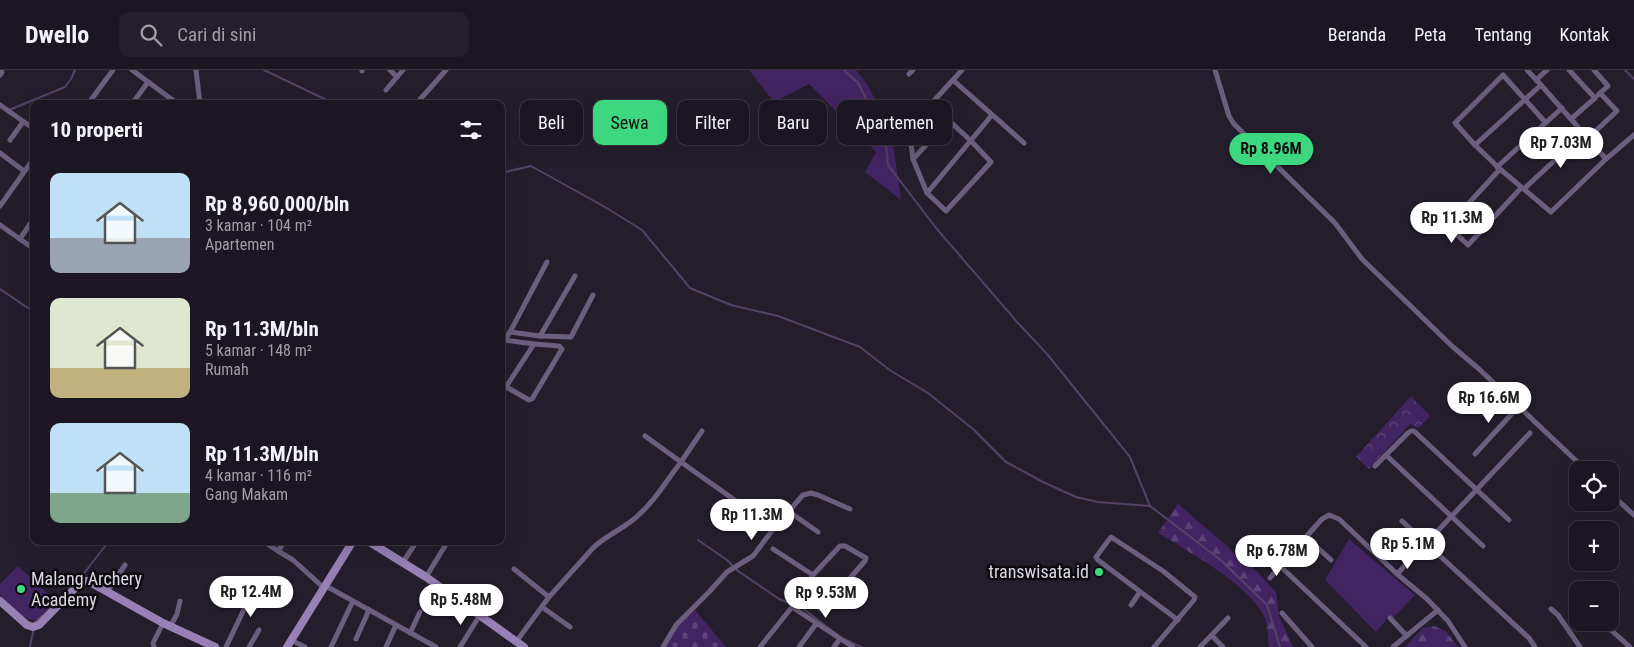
<!DOCTYPE html>
<html lang="id">
<meta charset="utf-8">
<style>
:root{--surface:#1b1621;--page:#241f2a;--text:#f1f3f6;--muted:#a09fa5;--line:#39353f;--accent:#3cd77e}
body{margin:0;font-family:"Roboto Condensed",sans-serif;background:var(--page);color:var(--text);height:100vh;display:flex;flex-direction:column;font-size:19px;white-space:nowrap}
*{box-sizing:border-box;margin:0}
p{font-size:16px;color:var(--muted)}
.icon{flex:none;width:28px;height:28px;fill:none;stroke:currentColor;stroke-width:2;stroke-linecap:round;stroke-linejoin:round}
.map{position:relative;flex:1;overflow:hidden}
.details{position:absolute;left:30px;top:30px;width:475px;height:445px;display:flex;flex-direction:column;background:var(--surface);border-radius:10px;box-shadow:0 5px 20px #0002,0 0 0 1px var(--line)}
.details>*{flex:none}
.guide{position:absolute;left:520px;top:30px;width:475px;height:45px;display:flex;gap:10px}
.controls{position:absolute;left:1569px;top:391px;display:grid;gap:10px}
.controls a{display:grid;place-items:center;width:50px;height:50px;border-radius:10px;background:var(--surface);box-shadow:0 5px 20px #0002,0 0 0 1px var(--line);font-size:25px}
.price{position:absolute;translate:-50% -42px;padding:0 11px;border-radius:18px;background:#fff;color:#222;font-size:16px;line-height:32px;filter:drop-shadow(0 1px 2px #0008)}
.price::after{content:'';position:absolute;left:50%;top:30px;width:15px;height:11px;margin-left:-8px;background:inherit;clip-path:polygon(0 0,100% 0,50% 100%)}
.price.current{background:var(--accent);color:#111}
ul{padding:0;list-style:none}
li{display:flex;align-items:center;gap:15px;height:125px;padding:0 20px}
li span{display:grid;place-items:center;flex:none;width:140px;height:100px;border-radius:10px;color:#555}
li>.icon{margin-inline-start:auto}
span .icon{width:60px;height:60px;fill:#fffc;stroke-width:1}
li b{font-size:21px}
h2{display:flex;justify-content:space-between;align-items:center;height:60px;padding:0 20px;font-size:21px}
.tag{padding:0 18px;border-radius:10px;background:var(--surface);box-shadow:0 5px 20px #0002,0 0 0 1px var(--line);font-size:18px;line-height:45px}
.tag.current{background:var(--accent);color:#111}
header{display:flex;align-items:center;gap:30px;box-sizing:border-box;height:70px;padding:0 25px;background:var(--surface);border-bottom:1px solid var(--line)}
header strong{font-size:24px}
nav{display:flex;gap:28px;margin-inline-start:auto;font-size:18px}
.search{width:350px;height:45px;background:var(--page);display:flex;align-items:center;gap:12px;box-sizing:border-box;padding:0 18px;border-radius:10px;color:var(--muted);font-size:19px}
.map>svg:first-child{display:block}
.grass{fill:#432463}
.forest{fill:url(#forest-firs)}
.cemetery{fill:url(#cemetery-stones)}
.park{fill:url(#park-crowns)}
.lines{fill:none;stroke-linecap:round;stroke-linejoin:round}
.stream{stroke:#554267;stroke-width:2}
.street{stroke:#6b5e7e;stroke-width:5}
.secondary{stroke:#9680b4;stroke-width:8}
.poi-dot{fill:#3cd77e;stroke:#0c0a0f;stroke-width:2}
.labels{text-anchor:middle;stroke-width:5;stroke-linejoin:round;paint-order:stroke}
.poi-label{font-size:18px;fill:#dbd8e1;stroke:#0c0a0f;text-anchor:end}
</style>
<header>
<strong>Dwello</strong>
<div class="search"><svg class="icon" aria-label="search" viewBox="0 0 24 24"><circle cx="10" cy="10" r="6"/><path d="M15 15l6 6"/></svg>Cari di sini</div>
<nav><a>Beranda</a><a>Peta</a><a>Tentang</a><a>Kontak</a></nav>
</header>
<div class="map">
<svg width="1634" height="577" viewBox="0 0 1634 577">
<defs>
<pattern id="forest-firs" width="22" height="20" patternUnits="userSpaceOnUse" patternTransform="scale(1.25)"><rect width="22" height="20" fill="#432463"/><path d="M5 1l3.5 6h-7zM16 11l3.5 6h-7z" fill="#5e4379"/></pattern>
<pattern id="cemetery-stones" width="16" height="16" patternUnits="userSpaceOnUse" patternTransform="scale(1.25)"><rect width="16" height="16" fill="#432463"/><path d="M2 7V4a2 2 0 0 1 4 0v3zM10 15v-3a2 2 0 0 1 4 0v3z" fill="#5e4379"/></pattern>
<pattern id="park-crowns" width="20" height="18" patternUnits="userSpaceOnUse" patternTransform="scale(1.25)"><rect width="20" height="18" fill="#432463"/><path d="M2 6a3 3 0 1 1 6 0M12 15a3 3 0 1 1 6 0" fill="none" stroke="#5e4379"/></pattern>
</defs>
<rect width="100%" height="100%" fill="#241e2c"/>
<!-- grass -->
<g class="grass">
<path d="M749,0h107l11,14 24,46 10,70 -36,-28 11,-20 -67,-68 -35,18z"/>
<path d="M1349,469l66,56 -22,23 -3,-3 -14,17 -51,-52z"/>
<path d="M18,496l38,36 -20,18c-14,0 -26,-16 -36,-25v-11z"/>
</g>
<!-- forest -->
<g class="forest">
<path d="M1178,434l49,42 8,9 11,5 30,32 3,24 14,31h-24c-1,-9 -1,-22 -5,-31 -16,-32 -75,-64 -106,-83z"/>
<path d="M1434,556l12,5 12,16h-53l18,-19z"/>
</g>
<!-- cemetery -->
<path class="cemetery" d="M695,540l31,37h-62l14,-21z"/>
<!-- park -->
<path class="park" d="M1411,326l19,20 -11,12 -9,-4 -41,45 -13,-12z"/>
<g class="lines">
<!-- stream -->
<g class="stream">
<path d="M264,0l71,34"/>
<path d="M844,0l14,13 27,51 3,31 48,63 82,95 29,31 83,103 20,49 72,55 45,44 13,42"/>
<path d="M1625,0l9,9"/>
<path d="M9,40l56,-23 6,-8 4,-9"/>
<path d="M501,103l30,-7 74,41 37,23 48,58 41,17 47,11 82,31 31,24 37,22 45,36 33,33 37,20 33,15 22,5 52,4"/>
<path d="M0,219l34,23"/>
<path d="M698,470l29,20 11,11 41,28 23,9 36,27"/>
<path d="M78,511l31,-40"/>
<path d="M34,553l17,-15"/>
<path d="M844,569l17,8"/>
<path d="M30,577l3,-15"/>
</g>
<!-- street -->
<g class="street">
<path d="M132,0l46,34"/>
<path d="M196,0l4,34"/>
<path d="M390,0l7,7"/>
<path d="M1215,0l14,46 5,8 101,99 27,36 91,88 26,22 107,101"/>
<path d="M1527,0l14,15"/>
<path d="M1569,0l26,28 -24,21"/>
<path d="M1594,0l14,16 -10,9"/>
<path d="M362,1v-1"/>
<path d="M909,4l4,-4"/>
<path d="M0,5l2,-3 -2,-2"/>
<path d="M953,10l71,63"/>
<path d="M1536,10l11,-10"/>
<path d="M386,20l17,-20"/>
<path d="M88,34l25,-34"/>
<path d="M132,34l16,-22"/>
<path d="M416,34l30,-34"/>
<path d="M931,34l39,36 21,22 -45,49 -19,-18 -14,-34 -4,-31 53,-58"/>
<path d="M0,35l34,24"/>
<path d="M1588,68l29,-27 -17,-18"/>
<path d="M10,70l13,-18"/>
<path d="M1475,75l-20,-22 48,-48 43,48"/>
<path d="M0,83l24,18"/>
<path d="M913,89l36,-38"/>
<path d="M1606,89l-65,-74 -66,60 25,24 51,43 55,-53 28,-24"/>
<path d="M1497,97l65,-59"/>
<path d="M1500,99l-52,57 20,19 53,-57"/>
<path d="M1524,119l60,-56"/>
<path d="M927,123l65,-78"/>
<path d="M0,136l34,-48"/>
<path d="M0,155l34,24"/>
<path d="M20,169l14,-21"/>
<path d="M510,262l30,4 31,1 22,-42"/>
<path d="M540,266l35,-60"/>
<path d="M501,268l4,2 29,4 -28,43"/>
<path d="M501,275l9,-13 37,-70"/>
<path d="M501,314l28,16 3,-1 30,-50 -3,-3 -25,-2"/>
<path d="M645,366l36,26 21,-31"/>
<path d="M1475,384l43,-47"/>
<path d="M1386,385l97,91"/>
<path d="M1375,396l33,-33 3,-2h3l95,89"/>
<path d="M1610,423l24,22"/>
<path d="M788,441l30,21"/>
<path d="M1402,451l127,117 6,9"/>
<path d="M1306,467l-26,29 86,81"/>
<path d="M285,471l-7,10 15,9 31,28"/>
<path d="M267,474l11,7"/>
<path d="M773,479l40,26"/>
<path d="M1331,490l-25,-23 16,-18 7,-4 10,4 58,55 30,25 21,22 17,26"/>
<path d="M403,492l14,-21"/>
<path d="M514,499l35,28"/>
<path d="M1397,504l133,-141"/>
<path d="M426,507l22,-36"/>
<path d="M1270,508l10,-12"/>
<path d="M326,516l110,61"/>
<path d="M107,522l18,-27"/>
<path d="M1131,535l9,-13"/>
<path d="M542,537l28,20"/>
<path d="M792,537l61,40"/>
<path d="M1551,539l7,6 22,32"/>
<path d="M1282,543l30,34"/>
<path d="M1390,548l17,18"/>
<path d="M170,557l7,-13 3,-13"/>
<path d="M1612,561l18,16"/>
<path d="M410,563l10,-21"/>
<path d="M1212,566l11,11"/>
<path d="M356,569l13,-29"/>
<path d="M291,570l14,7"/>
<path d="M516,572l33,-45 44,-49c12,-12 28,-18 41,-29 19,-15 32,-38 47,-57l93,66"/>
<path d="M154,577l-1,-4 10,-20"/>
<path d="M226,577l32,-67"/>
<path d="M249,577l10,-17"/>
<path d="M331,577l22,-46"/>
<path d="M386,577l10,-22"/>
<path d="M460,577l20,-32"/>
<path d="M663,577l13,-22 33,-33 18,-20 26,-16 21,-28 29,-33 8,-2 7,2 32,14"/>
<path d="M760,577l32,-40 -1,-13 2,-2h7l22,18 43,-49 1,-3 -21,-12h-5l-27,29 -13,17"/>
<path d="M799,577l17,-23"/>
<path d="M834,577l5,-7"/>
<path d="M1154,577l40,-47 1,-3 -32,-26 -52,-34 -15,20 2,3 80,60"/>
<path d="M1200,577l28,-29"/>
<path d="M1393,577l45,-37"/>
</g>
<!-- secondary -->
<g class="secondary">
<path d="M368,471l58,36 98,70"/>
<path d="M0,531l27,24 6,2 6,-2 40,-41 4,-3h5l75,42 52,24"/>
<path d="M287,577l66,-106"/>
</g>
</g>
<!-- markers -->
<g class="poi-dot">
<circle cx="1099" cy="502" r="5"/>
<circle cx="21" cy="519" r="5"/>
</g>
<g class="labels">
<!-- poi labels -->
<g class="poi-label">
<text x="1089" y="508">transwisata.id</text>
<text x="31" y="515" text-anchor="start">Malang Archery<tspan x="31" dy="21">Academy</tspan></text>
</g>
</g>
</svg>
<div class="controls">
<a><svg class="icon" aria-label="locate" viewBox="0 0 24 24"><circle cx="12" cy="12" r="6"/><path d="M12 2v4M12 18v4M2 12h4M18 12h4"/></svg></a>
<a>+</a>
<a>−</a>
</div>
<b class="price" style="left:1561px;top:99px">Rp 7.03M</b>
<b class="price current" style="left:1271px;top:105px">Rp 8.96M</b>
<b class="price" style="left:1452px;top:174px">Rp 11.3M</b>
<b class="price" style="left:1489px;top:354px">Rp 16.6M</b>
<b class="price" style="left:752px;top:471px">Rp 11.3M</b>
<b class="price" style="left:1408px;top:500px">Rp 5.1M</b>
<b class="price" style="left:1277px;top:507px">Rp 6.78M</b>
<b class="price" style="left:251px;top:548px">Rp 12.4M</b>
<b class="price" style="left:826px;top:549px">Rp 9.53M</b>
<b class="price" style="left:461px;top:556px">Rp 5.48M</b>
<div class="guide">
<a class="tag">Beli</a>
<a class="tag current">Sewa</a>
<a class="tag">Filter</a>
<a class="tag">Baru</a>
<a class="tag">Apartemen</a>
</div>
<section class="details">
<h2>10 properti<svg class="icon" aria-label="filters" viewBox="0 0 24 24"><path d="M4 7h16M4 17h16"/><circle cx="9" cy="7" r="2"/><circle cx="15" cy="17" r="2"/></svg></h2>
<ul>
<li><span style="background:linear-gradient(#bfe0f5 65%,#9aa5b1 0)"><svg class="icon" aria-label="home" viewBox="0 0 24 24"><path d="M3 11l9-7 9 7M6 9v11h12V9"/></svg></span><div><b>Rp 8,960,000/bln</b><p>3 kamar · 104 m²</p><p>Apartemen</p></div></li>
<li><span style="background:linear-gradient(#dfe7d0 70%,#c2b280 0)"><svg class="icon" aria-label="home" viewBox="0 0 24 24"><path d="M3 11l9-7 9 7M6 9v11h12V9"/></svg></span><div><b>Rp 11.3M/bln</b><p>5 kamar · 148 m²</p><p>Rumah</p></div></li>
<li><span style="background:linear-gradient(#bfe0f5 70%,#7fa58c 0)"><svg class="icon" aria-label="home" viewBox="0 0 24 24"><path d="M3 11l9-7 9 7M6 9v11h12V9"/></svg></span><div><b>Rp 11.3M/bln</b><p>4 kamar · 116 m²</p><p>Gang Makam</p></div></li>
</ul>
</section>
</div>
